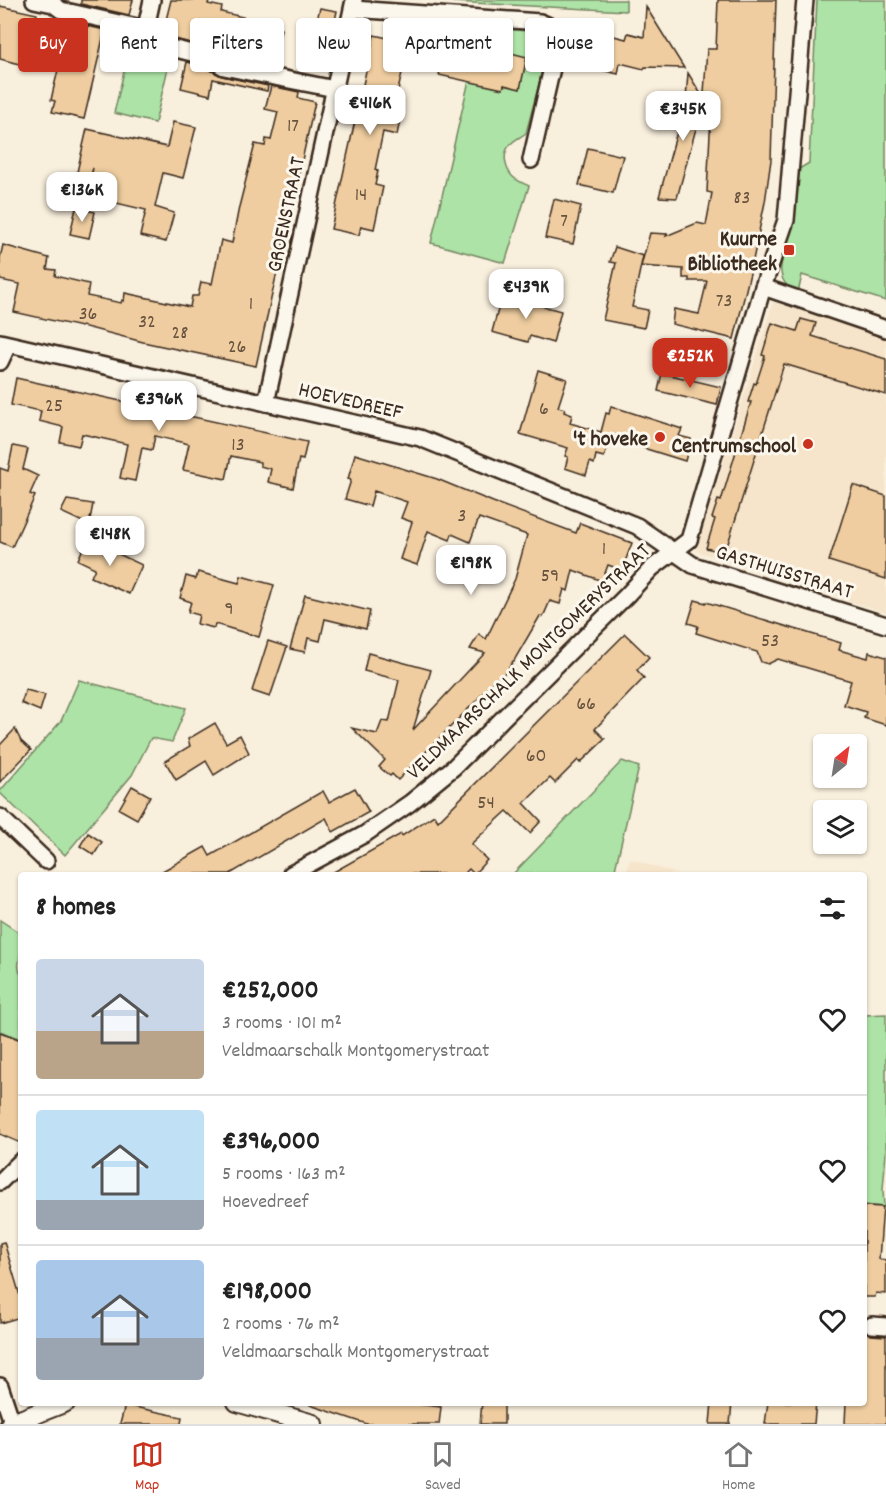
<!DOCTYPE html>
<meta charset="utf-8">
<style>
:root{--surface:#fff;--page:#f6f6f6;--text:#222;--muted:#767676;--line:#e0e0e0;--accent:#c8321e}
body{margin:0;font-family:Dekko,sans-serif;background:var(--page);color:var(--text);height:100vh;display:flex;flex-direction:column;font-size:22px;white-space:nowrap}
*{box-sizing:border-box;margin:0}
p{font-size:20px;color:var(--muted)}
.icon{flex:none;width:33px;height:33px;fill:none;stroke:currentColor;stroke-width:2;stroke-linecap:round;stroke-linejoin:round}
.map{position:relative;flex:1;overflow:hidden}
.drawer{position:absolute;left:18px;top:872px;width:849px;height:534px;display:flex;flex-direction:column;background:var(--surface);border-radius:6px;box-shadow:0 2px 4px #0004}
.drawer>*{flex:none}
.top-card{position:absolute;left:18px;top:18px;width:850px;height:54px;display:flex;gap:12px}
.needle{width:39px;rotate:30deg}
.controls{position:absolute;left:813px;top:734px;display:grid;gap:12px}
.controls a{display:grid;place-items:center;width:54px;height:54px;border-radius:6px;background:var(--surface);box-shadow:0 2px 4px #0004;font-size:30px}
.price{position:absolute;translate:-50% -51px;padding:0 14px;border-radius:12px;background:#fff;color:#222;font-size:20px;line-height:39px;filter:drop-shadow(0 2px 3px #0008)}
.price::after{content:'';position:absolute;left:50%;top:36px;width:18px;height:14px;margin-left:-9px;background:inherit;clip-path:polygon(0 0,100% 0,50% 100%)}
.price.on{background:var(--accent);color:#fff}
ul{padding:0;list-style:none}
li{display:flex;align-items:center;gap:18px;height:150px;padding:0 18px}
li+li{border-top:2px solid var(--line)}
li span{display:grid;place-items:center;flex:none;width:168px;height:120px;border-radius:6px;color:#555}
li>.icon{margin-inline-start:auto}
span .icon{width:72px;height:72px;fill:#fffc;stroke-width:1}
li b{font-size:26px}
h2{display:flex;justify-content:space-between;align-items:center;height:72px;padding:0 18px;font-size:26px}
.tag{padding:0 21px;border-radius:6px;background:var(--surface);box-shadow:0 2px 4px #0004;font-size:21px;line-height:54px}
.tag.on{background:var(--accent);color:#fff}
.menu{display:flex;justify-content:space-around;align-items:center;height:84px;border-top:2px solid var(--line);background:var(--surface);font-size:16px;color:var(--muted)}
.menu a{display:grid;justify-items:center;gap:3px}
.menu .on{color:var(--accent)}
.map>svg:first-child{display:block}
.built{fill:#f6e5cb}
.green{fill:#ade3a6;stroke:#748662;stroke-width:1.5}
.building{fill:#efcda0;stroke:#3b2a1e;stroke-width:1.5}
.lines{fill:none;stroke-linecap:round;stroke-linejoin:round}
.minor-casing{stroke:#3b2a1e;stroke-width:20}
.tertiary-casing{stroke:#3b2a1e;stroke-width:22}
.minor{stroke:#fbf7ec;stroke-width:15}
.tertiary{stroke:#fbf7ec;stroke-width:18}
.poi-dot{fill:#c8321e;stroke:#fbf7ec;stroke-width:2}
.labels{text-anchor:middle;stroke-width:6;stroke-linejoin:round;paint-order:stroke}
.number-label{font-size:20px;fill:#68533e}
.street-label{font-size:22px;fill:#3b2a1e;stroke:#fbf7ec}
.poi-label{font-size:22px;font-weight:bold;fill:#3b2a1e;stroke:#fbf7ec;text-anchor:end}
</style>
<div class="map">
<svg width="886" height="1424" viewBox="0 0 886 1424">
<rect width="100%" height="100%" fill="#f9efdd"/>
<filter id="ink" filterUnits="userSpaceOnUse"><feTurbulence type="fractalNoise" baseFrequency=".0167" numOctaves="2"/><feDisplacementMap in="SourceGraphic" scale="12" xChannelSelector="R" yChannelSelector="G"/><feConvolveMatrix kernelMatrix="1 2 1 2 8 2 1 2 1" color-interpolation-filters="sRGB"/></filter>
<g filter="url(#ink)">
<!-- built -->
<g class="built">
<path d="M773,302l113,35v276l-190,-62z"/>
<path d="M630,859l48,15h-52z"/>
</g>
<!-- green -->
<g class="green">
<path d="M453,0h173v11l-173,-9z"/>
<path d="M817,0h69v301l-84,-26 -4,18c-9,-5 -16,-10 -17,-21 -2,-11 7,-29 10,-41 4,-20 7,-41 8,-62l10,-6z"/>
<path d="M480,27l60,5 8,5 1,9 -23,87c-5,4 -13,7 -16,12 -8,8 -5,23 2,31 5,5 11,7 17,10l-24,77 -74,-20 40,-171z"/>
<path d="M127,59l41,9 -13,55 -41,-10z"/>
<path d="M79,680l107,28 -14,34 -21,-4 -19,37 -67,80 -65,-62v-2l61,-70z"/>
<path d="M622,761l17,6 -25,107h-101z"/>
<path d="M0,920l21,14c0,5 1,11 0,16 -1,9 -5,16 0,25v64l-21,-8z"/>
<path d="M886,1014v139l-3,36 1,18 -20,-2v-190z"/>
</g>
<!-- building -->
<g class="building">
<path d="M81,0h52l-4,15 -48,-11z"/>
<path d="M171,0h38l-1,4 14,3 -1,5 47,11 3,1v3l10,2 -8,38 -46,-9 -20,-11 -45,-11z"/>
<path d="M718,0h58l-5,160 -6,42 -13,63 -18,74 -62,-15 2,-15 25,5 8,-33h-18v-3h-6v-9l-42,-3 9,-33 17,1 -1,2 31,-13 9,2 6,-32 -5,-1 5,-97 -8,-2 3,-44h9z"/>
<path d="M0,6l37,8 -7,33 -4,-1 -3,19 -23,-6z"/>
<path d="M646,7l38,61 -39,-1 -1,2 -24,-6 -2,11 -28,-7 5,-19 -4,-1 3,-16 32,8 2,-6 16,4z"/>
<path d="M320,8l17,3 -4,19 4,1 -5,26 -6,-1 -2,10 -18,-3 1,-10h-2l6,-27 4,1z"/>
<path d="M73,23l32,7 -21,89 -32,-7 3,-11 -4,-1 2,-9 14,-59 1,-3 3,1z"/>
<path d="M374,35l28,6 -1,8 11,3 -3,18 -6,-2 -11,50 8,2 -3,15 -14,-3 -8,38 3,1 -3,14 8,2 -9,42 -13,-3 -2,9 -28,-6z"/>
<path d="M447,43l51,12 1,-5 28,7 -7,32 -16,-4 -1,4 -64,-14z"/>
<path d="M187,62l13,3 22,11 46,10 -1,5 -54,-12 -3,16 -29,-7z"/>
<path d="M688,73l16,26 -27,99 -18,-1 27,-98z"/>
<path d="M271,86l28,6 -1,6 17,4 -59,264 -113,-24 -61,-16 -1,1 -67,-15 6,-28 -20,-4v-22l3,-13 46,13 -2,11 9,1 -1,6 34,8 -2,12 34,7 1,-3 2,1 1,-8 65,14 2,-11h6l3,-14 11,2 9,-44 11,3 7,-36 16,-63 10,2 1,-7 5,1 7,-28 -13,-3z"/>
<path d="M173,122l23,5 -13,51 -20,-5 -8,34 19,6 -8,29 -26,-6 6,-26 -59,-14 6,-28 -2,7 -14,-3 10,-43 80,18z"/>
<path d="M588,148l35,8 -10,37 -34,-8z"/>
<path d="M554,199l27,7 -8,38 -28,-6z"/>
<path d="M76,208l19,4 -6,26 -19,-4z"/>
<path d="M615,247l28,9 -11,51 16,3 -4,18 -41,-8 13,-57 -6,-1z"/>
<path d="M502,295l59,16 -8,32 -23,-7 -2,6 -36,-10z"/>
<path d="M801,319l15,4 -4,13 74,23v36l-102,-31 -59,189 -19,-5 9,-29 -3,-1 6,-18 3,1 30,-99h-3l6,-19 2,1 9,-28 -3,-1 10,-32 25,8z"/>
<path d="M538,370l29,9 -9,28 7,2 -1,3 8,3 -2,8 31,9 5,-19 3,1 2,-8 71,23 -3,7 12,3 -6,22 -74,-23 -7,19 -8,-2 -2,9 -4,-2 -4,13 -21,-7 3,-11 -3,-1 3,-8 -48,-14z"/>
<path d="M662,373l59,14 -4,18 -59,-14z"/>
<path d="M16,378l291,64 -4,18 -4,-1 -6,29 -25,-6 3,-13 -11,-3v-4l-29,-6 -5,23 -43,-9 6,-26 -34,-8 -3,14 -10,-2 -7,33 -15,-3 7,-34 -45,-10 -3,12 -19,-4 3,-15 -24,-6 2,-10 -30,-6z"/>
<path d="M13,446l15,3 -5,20 15,7 -8,18 5,2 -23,51 -12,-5v-74l8,3z"/>
<path d="M355,454l82,25 56,23 83,31 4,-10 52,20 -10,27 -14,-5 -6,16 -29,-11 -5,21 -4,-2 -4,15 -10,-3 -7,16 -3,-1 -24,41 -2,4h-1l-6,10 -10,10 -2,-2 -18,21 -79,80 -6,-6 -2,2 -11,-9 6,-7 -33,-32 25,6 5,-13 7,1 10,-42 -35,-9 4,-18 63,17 -18,60 72,-77 -15,-4 9,-15 7,5 29,-60 12,-44 -48,-17 -9,24 -18,-8 -2,6 -22,-9 -11,34 -17,-6 12,-37 -11,-4 6,-16 -33,-11 -4,15 -25,-7 6,-19 -3,-1z"/>
<path d="M853,485l33,11v83l-57,-18z"/>
<path d="M67,500l26,4 -4,21 -28,-13z"/>
<path d="M87,539l55,26 -13,29 -38,-17 4,-9 -17,-8z"/>
<path d="M198,572l41,11 2,-7 33,9 -15,52 -44,-13 -1,4 -17,-4 2,-9 -11,-3 3,-10 -11,-4 6,-22 10,3z"/>
<path d="M305,595l65,16 -4,18 -41,-10 -5,22 -12,-3 -3,14 -15,-3z"/>
<path d="M695,600l11,3v-1l135,41 -2,7 29,8 1,-6 17,5v68l-22,-7 2,-6 -22,-7 7,-24 -73,-22 -10,5 -7,-2 -4,-10 -61,-19 2,-7 -10,-3z"/>
<path d="M625,634l24,23 -12,13 7,8 -49,51 10,10 -25,24 -2,-3 -23,23 -5,-5 -26,25 17,18 -11,12 -23,-22 -36,33 16,16 -13,14 -5,-5 -5,5h-134l71,-40 1,2 32,-21 4,6z"/>
<path d="M268,641l19,6 -17,50 -18,-6z"/>
<path d="M26,690l19,5 -5,16 -19,-8z"/>
<path d="M215,723l11,20 14,-8 9,18 -35,22 -8,-14 -30,19 -11,-19 25,-15 -2,-7z"/>
<path d="M15,729l6,12 10,9 -31,32v-37z"/>
<path d="M132,786l18,10 -13,23 -18,-10z"/>
<path d="M355,788l14,24 -36,20 -7,-14 -96,56h-73l48,-27 5,9 113,-65 6,11z"/>
<path d="M88,833l14,9 -8,13 -14,-9z"/>
<path d="M0,1032l21,8v103l-21,-9z"/>
<path d="M864,1206l19,1 -4,52 7,1v34l-10,-1 -1,4h-11z"/>
<path d="M4,1242l17,57v18l-21,6v-80z"/>
<path d="M864,1330l7,5 15,1v88h-41l1,-22h18z"/>
<path d="M311,1402h89l41,5 -2,17h-72l-57,-19z"/>
<path d="M482,1402h22v22h-24z"/>
<path d="M712,1402h20l-2,22h-20z"/>
<path d="M768,1402h48l-2,22h-49z"/>
<path d="M125,1405l57,12 -1,7h-61z"/>
</g>
<g class="lines">
<!-- minor casing -->
<g class="minor-casing">
<g id="minor">
<path d="M34,0l19,4 8,6 85,19"/>
<path d="M152,0l-9,41 61,15 20,11 111,22"/>
<path d="M353,9l187,13 16,7 1,17 -26,114"/>
<path d="M763,287l123,42"/>
<path d="M0,342l420,96 217,88 56,39 193,60"/>
<path d="M0,362l8,-17"/>
<path d="M266,403l88,-403"/>
<path d="M0,817l46,44"/>
<path d="M291,874l74,-40 45,-31 44,-36 173,-172 25,-27 37,-28 74,-253 23,-67 19,-220"/>
<path d="M0,1182l21,-21"/>
<path d="M872,1325l14,1"/>
<path d="M0,1386l12,36"/>
</g>
</g>
<!-- tertiary casing -->
<g class="tertiary-casing">
<g id="tertiary">
<path d="M237,1402l76,22"/>
<path d="M10,1424l56,-22"/>
</g>
</g>
<!-- minor -->
<use href="#minor" class="minor"/>
<!-- tertiary -->
<use href="#tertiary" class="tertiary"/>
</g>
</g>
<!-- markers -->
<g class="poi-dot">
<rect x="783" y="244" width="12" height="12" rx="3"/>
<circle cx="660" cy="437" r="6"/>
<circle cx="808" cy="444" r="6"/>
</g>
<g class="labels">
<!-- number labels -->
<g class="number-label">
<text x="293" y="131">17</text>
<text x="361" y="200">14</text>
<text x="742" y="203">83</text>
<text x="564" y="226">7</text>
<text x="724" y="306">73</text>
<text x="251" y="309">1</text>
<text x="88" y="319">36</text>
<text x="147" y="327">32</text>
<text x="180" y="338">28</text>
<text x="237" y="352">26</text>
<text x="54" y="411">25</text>
<text x="544" y="414">6</text>
<text x="238" y="450">13</text>
<text x="462" y="521">3</text>
<text x="604" y="554">1</text>
<text x="550" y="581">59</text>
<text x="229" y="614">9</text>
<text x="770" y="646">53</text>
<text x="586" y="709">66</text>
<text x="536" y="761">60</text>
<text x="486" y="808">54</text>
</g>
<!-- street labels -->
<g class="street-label">
<text transform="translate(284 214) rotate(-78)" y="8">GROENSTRAAT</text>
<text transform="translate(351 399) rotate(13)" y="8">HOEVEDREEF</text>
<text transform="translate(785 570) rotate(17)" y="8">GASTHUISSTRAAT</text>
<text transform="translate(527 660) rotate(-44)" y="8">VELDMAARSCHALK MONTGOMERYSTRAAT</text>
</g>
<!-- poi labels -->
<g class="poi-label">
<text x="777" y="245">Kuurne<tspan x="777" dy="25">Bibliotheek</tspan></text>
<text x="648" y="445">'t hoveke</text>
<text x="796" y="452">Centrumschool</text>
</g>
</g>
</svg>
<div class="controls">
<a><svg class="needle" viewBox="-14 -14 28 28"><path d="M0-13l5 13h-10z" fill="#e53935"/><path d="M0 13l5-13h-10z" fill="#767676"/></svg></a>
<a><svg class="icon" aria-label="layers" viewBox="0 0 24 24"><path d="M12 4l9 5-9 5-9-5zM3 14l9 5 9-5"/></svg></a>
</div>
<b class="price" style="left:370px;top:136px">€416K</b>
<b class="price" style="left:683px;top:142px">€345K</b>
<b class="price" style="left:82px;top:223px">€136K</b>
<b class="price" style="left:526px;top:320px">€439K</b>
<b class="price on" style="left:690px;top:389px">€252K</b>
<b class="price" style="left:159px;top:432px">€396K</b>
<b class="price" style="left:110px;top:567px">€148K</b>
<b class="price" style="left:471px;top:596px">€198K</b>
<div class="top-card">
<a class="tag on">Buy</a>
<a class="tag">Rent</a>
<a class="tag">Filters</a>
<a class="tag">New</a>
<a class="tag">Apartment</a>
<a class="tag">House</a>
</div>
<section class="drawer">
<h2>8 homes<svg class="icon" aria-label="filters" viewBox="0 0 24 24"><path d="M4 7h16M4 17h16"/><circle cx="9" cy="7" r="2"/><circle cx="15" cy="17" r="2"/></svg></h2>
<ul>
<li><span style="background:linear-gradient(#c9d6e8 60%,#b9a48a 0)"><svg class="icon" aria-label="home" viewBox="0 0 24 24"><path d="M3 11l9-7 9 7M6 9v11h12V9"/></svg></span><div><b>€252,000</b><p>3 rooms · 101 m²</p><p>Veldmaarschalk Montgomerystraat</p></div><svg class="icon" aria-label="heart" viewBox="0 0 24 24"><path d="M12 20l-8-8c-3-5 5-10 8-4 3-6 11-1 8 4z"/></svg></li>
<li><span style="background:linear-gradient(#bfe0f5 75%,#9aa5b1 0)"><svg class="icon" aria-label="home" viewBox="0 0 24 24"><path d="M3 11l9-7 9 7M6 9v11h12V9"/></svg></span><div><b>€396,000</b><p>5 rooms · 163 m²</p><p>Hoevedreef</p></div><svg class="icon" aria-label="heart" viewBox="0 0 24 24"><path d="M12 20l-8-8c-3-5 5-10 8-4 3-6 11-1 8 4z"/></svg></li>
<li><span style="background:linear-gradient(#a9c7e8 65%,#9aa5b1 0)"><svg class="icon" aria-label="home" viewBox="0 0 24 24"><path d="M3 11l9-7 9 7M6 9v11h12V9"/></svg></span><div><b>€198,000</b><p>2 rooms · 76 m²</p><p>Veldmaarschalk Montgomerystraat</p></div><svg class="icon" aria-label="heart" viewBox="0 0 24 24"><path d="M12 20l-8-8c-3-5 5-10 8-4 3-6 11-1 8 4z"/></svg></li>
</ul>
</section>
</div>
<nav class="menu">
<a class="on"><svg class="icon" aria-label="map" viewBox="0 0 24 24"><path d="M3 6l6-2 6 2 6-2v14l-6 2-6-2-6 2zM9 4v14M15 6v14"/></svg>Map</a>
<a><svg class="icon" aria-label="saved" viewBox="0 0 24 24"><path d="M7 4h10v16l-5-4-5 4z"/></svg>Saved</a>
<a><svg class="icon" aria-label="home" viewBox="0 0 24 24"><path d="M3 11l9-7 9 7M6 9v11h12V9"/></svg>Home</a>
</nav>
